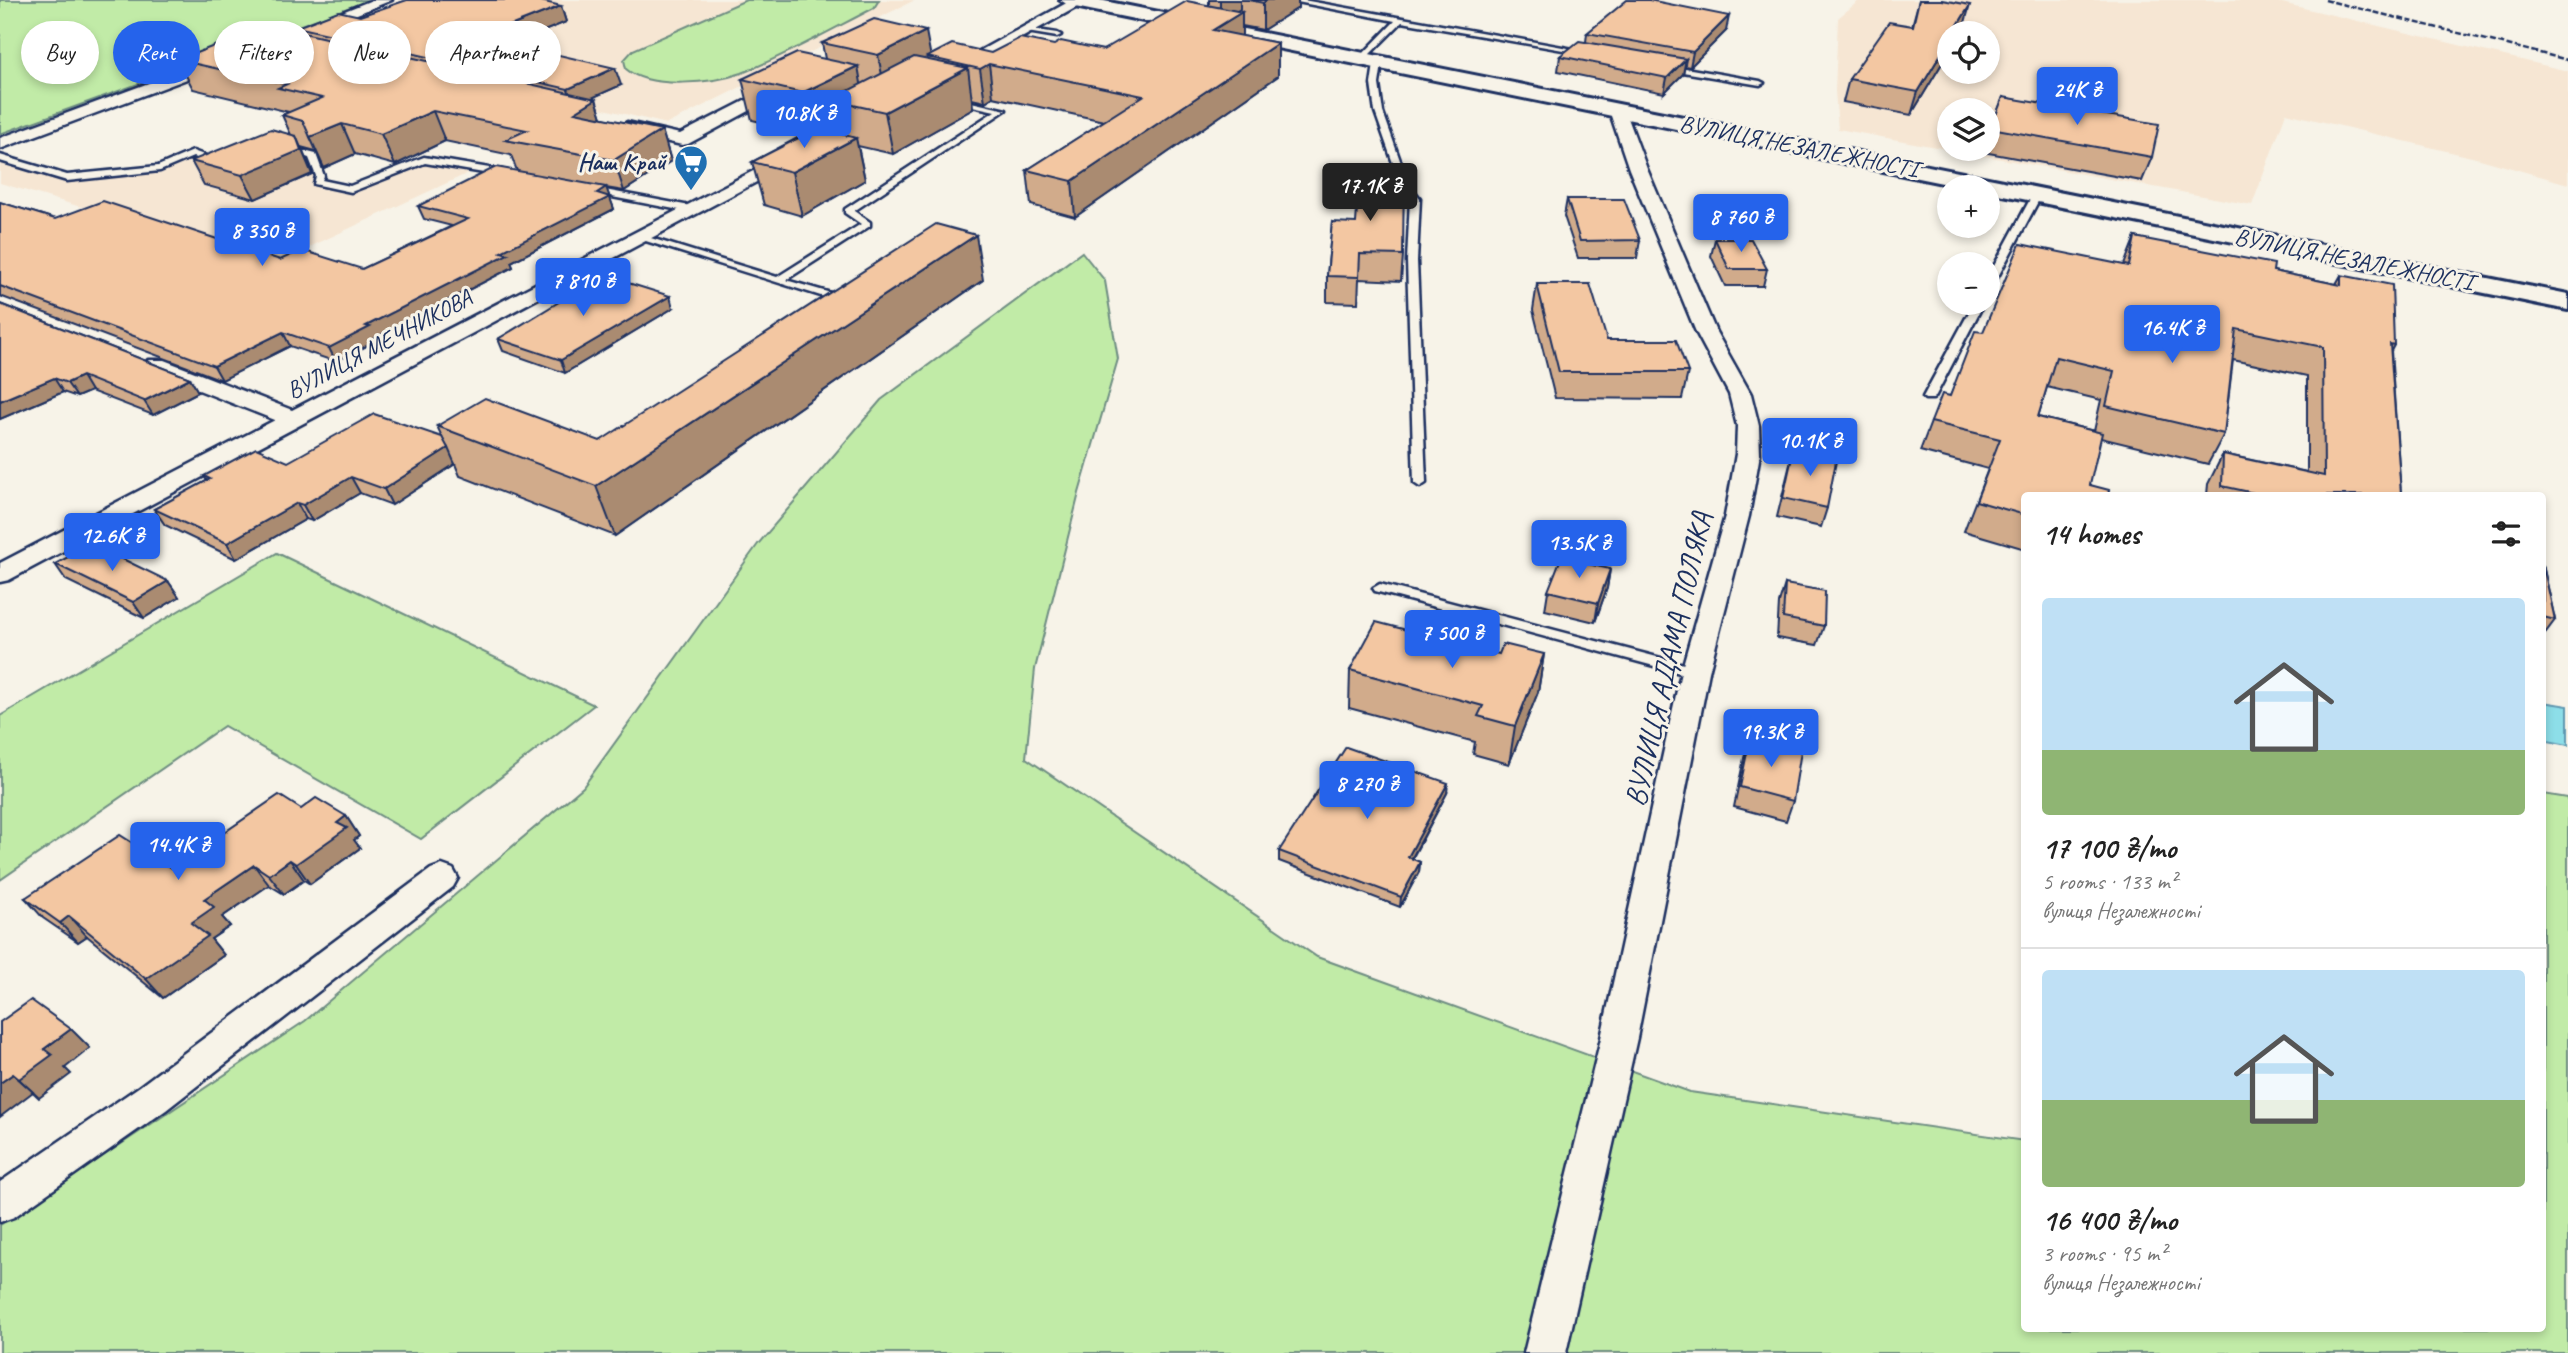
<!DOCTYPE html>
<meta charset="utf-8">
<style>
:root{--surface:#fff;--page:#f6f6f6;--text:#222;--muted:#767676;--line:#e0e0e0;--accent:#2563eb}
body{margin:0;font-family:Caveat,sans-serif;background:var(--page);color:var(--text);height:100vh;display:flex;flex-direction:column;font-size:26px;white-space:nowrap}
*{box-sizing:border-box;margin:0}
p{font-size:23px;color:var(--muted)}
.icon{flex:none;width:38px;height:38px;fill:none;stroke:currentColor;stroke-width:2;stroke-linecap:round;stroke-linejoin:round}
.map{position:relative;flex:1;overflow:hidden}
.sheet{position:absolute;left:2021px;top:492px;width:525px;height:840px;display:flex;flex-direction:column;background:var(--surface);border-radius:7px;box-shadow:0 4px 10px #0003}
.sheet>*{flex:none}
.banner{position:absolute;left:21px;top:21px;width:665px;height:63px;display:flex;gap:14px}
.fabs{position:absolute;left:1937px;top:21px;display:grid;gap:14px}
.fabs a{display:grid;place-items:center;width:63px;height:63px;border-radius:50%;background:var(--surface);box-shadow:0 4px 10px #0003;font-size:35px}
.price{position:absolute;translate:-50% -60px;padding:0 16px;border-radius:7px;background:var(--accent);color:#fff;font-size:23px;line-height:46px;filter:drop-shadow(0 2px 4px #0008)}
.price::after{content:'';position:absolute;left:50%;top:42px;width:21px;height:16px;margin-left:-10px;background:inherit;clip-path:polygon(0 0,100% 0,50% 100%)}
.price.active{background:#222;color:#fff}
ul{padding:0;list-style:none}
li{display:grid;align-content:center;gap:14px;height:371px;padding:0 21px}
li+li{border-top:2px solid var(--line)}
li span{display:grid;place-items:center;height:217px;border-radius:7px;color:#555}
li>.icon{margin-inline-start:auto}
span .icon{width:126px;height:126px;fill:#fffc;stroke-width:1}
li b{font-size:30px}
h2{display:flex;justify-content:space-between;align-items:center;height:84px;padding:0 21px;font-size:30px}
.tag{padding:0 24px;border-radius:32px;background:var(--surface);box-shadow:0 4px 10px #0003;font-size:24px;line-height:63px}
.tag.active{background:var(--accent);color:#fff}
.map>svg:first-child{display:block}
.built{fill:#f6e6d3;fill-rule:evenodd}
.green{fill:#c1eba7;stroke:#6e8d82;stroke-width:2}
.water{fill:#8ddee8;stroke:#5f98b1;stroke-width:2}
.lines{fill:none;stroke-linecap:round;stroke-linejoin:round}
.service-casing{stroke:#1b2f5e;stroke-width:5}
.minor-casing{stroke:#1b2f5e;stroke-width:5}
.secondary-casing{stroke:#1b2f5e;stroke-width:6}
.service{fill:#f7f3e8;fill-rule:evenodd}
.minor{fill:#f7f3e8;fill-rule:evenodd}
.secondary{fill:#f7f3e8;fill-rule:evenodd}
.rail{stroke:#1b2f5e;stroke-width:2.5;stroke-dasharray:6 2.5;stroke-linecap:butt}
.wall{fill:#d1ab8b;stroke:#1b2f5e;stroke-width:2;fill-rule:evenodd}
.shaded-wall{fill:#aa8b71;stroke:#1b2f5e;stroke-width:2}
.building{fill:#f3c7a2;stroke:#1b2f5e;stroke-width:2}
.labels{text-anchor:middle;stroke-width:6;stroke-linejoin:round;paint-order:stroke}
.far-street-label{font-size:24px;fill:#1b2f5e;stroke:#f7f3e8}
.far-poi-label{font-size:24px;font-weight:bold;fill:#1b2f5e;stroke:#f7f3e8;text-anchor:end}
.street-label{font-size:30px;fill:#1b2f5e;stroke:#f7f3e8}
</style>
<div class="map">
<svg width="2568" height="1353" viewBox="0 0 2568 1353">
<rect width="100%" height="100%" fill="#f7f3e8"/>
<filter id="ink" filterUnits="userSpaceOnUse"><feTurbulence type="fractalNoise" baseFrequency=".0143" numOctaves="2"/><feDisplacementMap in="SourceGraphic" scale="14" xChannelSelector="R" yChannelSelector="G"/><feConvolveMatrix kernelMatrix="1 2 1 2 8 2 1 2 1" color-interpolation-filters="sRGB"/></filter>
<g filter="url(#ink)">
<!-- built -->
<g class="built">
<path d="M401,0h345l-113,50 4,26 40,6 64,-9 133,-65 5,-8h36l-248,124 -206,-49 82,-35 -155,-35z"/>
<path d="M1860,0h410l298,71v113l-88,-25 -194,-46 -34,92 -414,-76 -3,-38 3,-73zM1950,33h38v39h-38zM1950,110h38v39h-38z"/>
<path d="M282,147l31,9 4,25 34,8 73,-29 53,9 -204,95 -273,-81v-22l82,20 64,-7 47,-20 41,12z"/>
</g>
<!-- green -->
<g class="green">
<path d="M0,0h370l-370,134z"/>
<path d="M746,0h133l-5,8c-43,22 -87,47 -132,65 -28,10 -92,17 -116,-4l-2,-9 9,-10z"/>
<path d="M1082,252l23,29 13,78 -39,134 -44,176 -9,89 291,199 373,135 335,49v187h518v-534l25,4v555h-2568v-128l305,-204 278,-234 175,-243 123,-144z"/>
<path d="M277,553l317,152 -173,134 -197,-113 -224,154v-164z"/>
</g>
<!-- water -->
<path class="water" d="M2543,702l25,4v39l-25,-5z"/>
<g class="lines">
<!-- service casing -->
<g class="service-casing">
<g id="service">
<path d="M1287,0h16l287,52 -4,2 -184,-32 -40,40 -4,-2 1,-2 36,-37z"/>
<path d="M1024,28l33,5 4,2 -4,2 -30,-5 -4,-2z"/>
<path d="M1378,62l4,2 -3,20 4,28 25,71 12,15 -3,63 9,222 -6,4 -6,-4 -7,-222 3,-63 -10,-15 -25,-71 -4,-28 3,-20z"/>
<path d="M1668,65l92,16 4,2 -4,2 -95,-16v-4z"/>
<path d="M954,98l52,12 -152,101 16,11v4l-84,54 62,18v4h-8l-207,-65 8,-2 136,42 84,-53 -16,-11v-4l150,-98 -41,-9z"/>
<path d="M284,146l32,8 8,22 -2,4 28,6 74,-29 83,14 4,3 -4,3 -82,-14 -74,29 -37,-8 2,-8 -7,-18 -25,-8z"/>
<path d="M193,151l30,11 -4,3 -26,-8 -33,14 -93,10 -67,-20v-6l67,20 91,-9z"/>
<path d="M589,187l101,19 5,3 -5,3 -104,-20v-4z"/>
<path d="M2034,192l8,2 -49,92 -5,3v-12z"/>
<path d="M1974,303h10l-49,94 -2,2h-8l-2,-2z"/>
<path d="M1380,584l315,83 7,5 -7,5 -320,-86 -2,-3z"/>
</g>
</g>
<!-- minor casing -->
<g class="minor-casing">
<g id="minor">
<path d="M372,0h20l-75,30h-10l-2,-3z"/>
<path d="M1072,0l14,2 -127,71h-12l-2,-3z"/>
<path d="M222,56l5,2 3,3 -3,3 -227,85v-11z"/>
<path d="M782,82l8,5 -2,3 -100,54 -6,1 -61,-14 -2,-4 8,-5 53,12z"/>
<path d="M1617,105l8,5 22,59 69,163 35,62 8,32 1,28 -11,62 -40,156 -72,366 -71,315h-42l77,-315 80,-366 44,-156 11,-62 1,-28 -8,-32 -33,-62 -67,-163 -20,-59z"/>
<path d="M790,152l9,5 -3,4 -787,419 -9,2v-19l275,-143 -127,-50 -3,-5 3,-5h16l128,50z"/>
<path d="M442,865l11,4 5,9 -5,9 -287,223 -152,107 -14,5v-40l140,-96 291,-217z"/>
</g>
</g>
<!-- secondary casing -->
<g class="secondary-casing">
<path id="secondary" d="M1060,0h39l1469,294v16l-580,-118v-5h-26l-892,-181z"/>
</g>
<!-- service -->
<use href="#service" class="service"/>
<!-- minor -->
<use href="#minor" class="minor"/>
<!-- secondary -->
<use href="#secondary" class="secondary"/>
<!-- rail -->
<path class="rail" d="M2325,0l243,60"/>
</g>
<!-- wall -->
<g class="wall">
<path d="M1209,0h89v8l-35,22 -21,-4v10l36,7v33l-203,141 -44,-12 -4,-35 77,-49 -111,-24 -8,5 -13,-3 1,10 -80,45 -35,-8 7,34 -63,36 -38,-11 -12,-43 55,-29 -55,-13 -10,-41 83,-20 -3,-16 108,13 61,-3 63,-8 49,5 106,-44zM835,122l2,10 -15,-3z"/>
<path d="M1919,0l45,26 -14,7v17l-39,65 -68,-13 6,-23 63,-53z"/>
<path d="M561,6l5,16 -54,22 109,41 -30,13 5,1 6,19 60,12 9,31 -47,30 -18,-3 8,21 -103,53 2,5 -138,71 1,3 -40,21 -46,-16 -68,34 -222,-84v-94l55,17 225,41 82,9 90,-43 -28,-7 -6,-13 99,-35 -6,-16 -66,-14 -50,24 -40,-11 -31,14 -8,-17 -15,-4 11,27 -57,25 -51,-14 -13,-24 100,-26 -9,-20 7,-3 -96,-23 -15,-29 121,-28 -2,-5 63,-11z"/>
<path d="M1726,31l-36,36 -6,-1 -1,8 -19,19 -106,-22 2,-15 26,-14 1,-9z"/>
<path d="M2003,97l149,60 -10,24 -159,-29 1,-3h4v-13z"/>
<path d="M1567,199l73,41 -3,18h-59l-14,-42z"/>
<path d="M1332,222l71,33 -2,26 -42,-2 -1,24 -31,-1v-26z"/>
<path d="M2135,237l138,34 63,13 5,-9 53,70 -3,6 10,143 7,1h-201l1,-11 15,-30 84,18v-96l-74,-16 -9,74 -16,30 -107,-26 -76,57v54l-61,-18 24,-62 -68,-18 11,-29 19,-26 33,-64 141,-67zM2047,387l54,13 -7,31 -56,-14z"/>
<path d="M1715,239l52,30 -4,17h-38l-14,-30z"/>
<path d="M983,280l-368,256 -155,-60 -5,-12 -63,41 -32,-12 -48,28 -6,-2 -70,40 -71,-34 -11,-16 53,-28 -3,-5 238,-39 -5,-11 163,15z"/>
<path d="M1537,284l70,56 81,32 -6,27 -127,-1 -22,-88z"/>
<path d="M573,299l100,9 -108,65 -62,-22 -5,-12z"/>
<path d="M0,304l190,74 8,14 -45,23 -62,-24 -14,6 -14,-5 -63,27z"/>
<path d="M1794,448l33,60 -6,19 -44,-10z"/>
<path d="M55,564l113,17 11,16 -35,21 -78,-38z"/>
<path d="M2543,565l12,55 -12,16z"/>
<path d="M1610,569l-3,19 -12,34 -50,-12 3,-19z"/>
<path d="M1785,584l39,42 -7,19 -40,-7 2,-35z"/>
<path d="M1499,654h45l-6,38 -29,72 -36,-10 2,-12 -126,-34 1,-38z"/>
<path d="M1750,738l43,63 -7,20 -52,-14 10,-49z"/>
<path d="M1447,793l-35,66 8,3 -1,10 -19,35 -121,-46v-10z"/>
<path d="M301,809l45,7 13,20 -5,4 6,8 -50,36 -6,-4 -20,14 -15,-9 -47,32 8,9 -19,13 13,16 -61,43 -76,-62 -9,6 -35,-24 -18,-20 147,-30z"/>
</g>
<!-- shaded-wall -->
<g class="shaded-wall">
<path d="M1220,0h20v9l-20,13z"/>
<path d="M1267,0h31v8l-35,22v-27z"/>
<path d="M1970,5l-6,21 -5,7h-6z"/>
<path d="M561,6l5,16 -78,32 -6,-17z"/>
<path d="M1242,12v32l-29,-14z"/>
<path d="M1729,16l-3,15 -36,36 3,-15z"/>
<path d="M926,31l5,27 -4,-1 3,15 -44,23 -8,-40z"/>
<path d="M1950,39v11l-39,65 7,-23z"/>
<path d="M1278,43v33l-203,141 -3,-36z"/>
<path d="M1686,59l-3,15 -19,19 3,-15z"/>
<path d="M989,64l4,33 -8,5 -5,-33z"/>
<path d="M858,66l7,40 -35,-6 5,22 -24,12 -9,-41z"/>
<path d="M615,68l6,17 -47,21 -6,-17z"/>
<path d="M968,68l5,41 -80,45 -8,-42z"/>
<path d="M596,99l10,31 -31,-18z"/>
<path d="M433,111l12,30 -50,24 -14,-31z"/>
<path d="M342,124l13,30 -31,14 -14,-31z"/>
<path d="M662,130l9,31 -47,30 -10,-31z"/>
<path d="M296,136l16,38 -57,25 -13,-24z"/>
<path d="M856,138l9,42 -63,36 -10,-44z"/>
<path d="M606,187l8,22 -103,53 2,5 -138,71 1,3 -40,21 -7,-14 37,-22 135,-74z"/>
<path d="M976,235l7,45 -368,256 -19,-50z"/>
<path d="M670,296l3,12 -108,65 -4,-13z"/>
<path d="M283,332l7,14 -68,34 -8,-14z"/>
<path d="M82,376l9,15 -14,6 -10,-14z"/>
<path d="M54,378l9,14 -63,27v-18z"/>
<path d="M190,378l8,14 -45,23 -9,-14z"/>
<path d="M448,448l7,16 -63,41 -8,-16z"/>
<path d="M351,477l9,16 -48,28 -9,-16z"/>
<path d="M297,503l9,16 -70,40 -9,-16z"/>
<path d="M1610,569l-3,19 -12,34 3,-19z"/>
<path d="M168,581l11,16 -35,21 -11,-16z"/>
<path d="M1544,654l-6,38 -29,72 6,-38z"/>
<path d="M1448,783l-1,10 -40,74 1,-10z"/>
<path d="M346,816l13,20 -5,4 6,8 -50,36 -14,-20 41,-41z"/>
<path d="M290,860l14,20 -20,14 -15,-19z"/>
<path d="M1420,862l-1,10 -19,35 1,-10z"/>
<path d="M254,865l15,20 -47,32 8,9 -19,13 13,16 -61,43 -17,-19 45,-56 13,-24z"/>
<path d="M69,916l18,20 -9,6 -18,-19z"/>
<path d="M71,1029l19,19 -25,20 6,6 -32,24 -20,-19 25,-30z"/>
<path d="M13,1074l20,18 -33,25v-34z"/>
</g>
<!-- building -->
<g class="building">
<path d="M407,0h130l24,6 -79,31 133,31 -47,21 -271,-62 41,-16 22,5z"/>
<path d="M1249,0h18l-4,3z"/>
<path d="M1627,0h22l80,16 -36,36 -106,-19z"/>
<path d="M1919,0h23l28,5 -17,28h-3v6l-32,53 -69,-13 40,-57 24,4z"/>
<path d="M1187,1l55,11 -29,18 65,13 -206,138 -45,-11 116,-74 -154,-32 -9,5 -53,-12 25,-13 39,9 29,-15 34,7 7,-4 42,9z"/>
<path d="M874,19l52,12 -48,24 -56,-12z"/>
<path d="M268,25l328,74 -21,13 87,18 -48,30 -109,-20 22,-10 -94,-19 -52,23 -39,-10 -32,13 -7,-16 -21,-6 40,-17 -44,-10 9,-4 -109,-24z"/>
<path d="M1579,41l107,18 -19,19 -107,-22z"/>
<path d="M797,53l61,13 -56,27 -60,-14z"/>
<path d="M914,57l54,11 -83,44 -55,-12z"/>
<path d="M2003,97l156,27 -7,33 -161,-29z"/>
<path d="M818,128l38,10 -64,34 -40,-10z"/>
<path d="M271,129l25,7 5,14 -59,25 -51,-14z"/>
<path d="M496,167l110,20 -9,6 13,4 -109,55 7,2 -142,72 4,1 -41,21 -46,-16 -69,34 -214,-80v-84l55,17 48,-18 177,59 22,-10 60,19 106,-50 -50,-13z"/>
<path d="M1360,169l44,1 -1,85 -43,-1 -1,23 -32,-1 5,-54 24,1z"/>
<path d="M1567,199h57l16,41 -60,1z"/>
<path d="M936,224l40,11 -380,251 -159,-60 48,-28 115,43z"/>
<path d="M2135,237l139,27 -1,7 68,14v-10l51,10 2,60 -4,-1 11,150 7,1h-145l-41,-9 1,-32 101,22 -1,-129 -87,-18 -12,105 -118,-28 8,-35 -58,-14 -18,60 64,16 -12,52 19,5 -1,5h-83v20l-49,-14 24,-62 -69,-17 11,-28 8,2 25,-65 8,1 37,-88 109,22z"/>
<path d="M1715,239h36l16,30h-38z"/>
<path d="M609,277l61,19 -109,64 -63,-21 69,-42 6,2z"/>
<path d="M1537,284h53l17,56h69l12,32h-129z"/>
<path d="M0,304l190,74 -46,23 -62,-25 -15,7 -13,-5 -54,23z"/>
<path d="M374,414l68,23 6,11 -64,41 -33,-12 -48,28 -6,-2 -70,40 -73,-34 56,-30 -6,-3 52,-28 32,14z"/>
<path d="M1794,448l43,8 -10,52 -44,-10z"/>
<path d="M92,544l76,37 -35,21 -78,-38z"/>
<path d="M1561,558l49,11 -12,34 -50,-12z"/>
<path d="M2543,565l12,55 -12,-3z"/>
<path d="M1785,584l40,7 -1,35 -41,-8z"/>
<path d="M1376,622l123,32 4,-10 41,10 -29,72 -37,-10 5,-10 -133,-36z"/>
<path d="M1750,738l51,13 -8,50 -53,-14z"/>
<path d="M1346,747l102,36 -40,74 12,5 -19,35 -122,-46z"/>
<path d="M279,795l22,14 15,-11 30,18 -9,7 10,5 -51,36 -6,-4 -21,15 -15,-10 -50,34 10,8 -23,16 17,13 -62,43 -77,-63 -9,7 -35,-25 95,-63 52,33z"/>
<path d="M31,1000l40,29 -27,20 8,6 -33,24 -6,-5 -13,9v-61z"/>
</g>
</g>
<!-- icons -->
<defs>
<g id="supermarket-pin" transform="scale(1.75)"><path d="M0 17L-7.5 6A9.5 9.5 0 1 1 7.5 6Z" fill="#1f6fb2" stroke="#f7f3e8"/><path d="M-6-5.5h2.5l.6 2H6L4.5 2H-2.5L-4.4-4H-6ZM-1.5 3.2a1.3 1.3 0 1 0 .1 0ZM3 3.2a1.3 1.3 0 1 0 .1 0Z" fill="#fff"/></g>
</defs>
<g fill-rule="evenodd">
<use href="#supermarket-pin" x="691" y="162"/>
</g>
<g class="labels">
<!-- far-street labels -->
<g class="far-street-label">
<text transform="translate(1799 146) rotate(11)" y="8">ВУЛИЦЯ НЕЗАЛЕЖНОСТІ</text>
<text transform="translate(2354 259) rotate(11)" y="8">ВУЛИЦЯ НЕЗАЛЕЖНОСТІ</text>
<text transform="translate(379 344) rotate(-28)" y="8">ВУЛИЦЯ МЕЧНИКОВА</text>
</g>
<!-- far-poi labels -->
<g class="far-poi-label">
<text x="666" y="170">Наш Край</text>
</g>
<!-- street labels -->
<g class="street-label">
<text transform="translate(1668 659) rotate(-77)" y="10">ВУЛИЦЯ АДАМА ПОЛЯКА</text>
</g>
</g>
</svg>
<div class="fabs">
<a><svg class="icon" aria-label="locate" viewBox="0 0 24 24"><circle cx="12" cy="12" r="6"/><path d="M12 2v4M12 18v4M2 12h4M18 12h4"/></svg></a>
<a><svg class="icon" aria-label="layers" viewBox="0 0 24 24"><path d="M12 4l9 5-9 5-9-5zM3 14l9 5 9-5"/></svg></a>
<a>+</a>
<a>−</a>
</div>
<b class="price" style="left:2077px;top:127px">24K ₴</b>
<b class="price" style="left:804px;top:150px">10.8K ₴</b>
<b class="price active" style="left:1370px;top:223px">17.1K ₴</b>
<b class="price" style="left:1741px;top:254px">8 760 ₴</b>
<b class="price" style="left:262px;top:268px">8 350 ₴</b>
<b class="price" style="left:583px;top:318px">7 810 ₴</b>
<b class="price" style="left:2172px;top:365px">16.4K ₴</b>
<b class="price" style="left:1810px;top:478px">10.1K ₴</b>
<b class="price" style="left:112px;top:573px">12.6K ₴</b>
<b class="price" style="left:1579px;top:580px">13.5K ₴</b>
<b class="price" style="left:1452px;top:670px">7 500 ₴</b>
<b class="price" style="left:1771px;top:769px">19.3K ₴</b>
<b class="price" style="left:1367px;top:821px">8 270 ₴</b>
<b class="price" style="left:178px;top:882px">14.4K ₴</b>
<div class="banner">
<a class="tag">Buy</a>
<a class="tag active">Rent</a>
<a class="tag">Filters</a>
<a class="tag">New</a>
<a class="tag">Apartment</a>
</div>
<section class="sheet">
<h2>14 homes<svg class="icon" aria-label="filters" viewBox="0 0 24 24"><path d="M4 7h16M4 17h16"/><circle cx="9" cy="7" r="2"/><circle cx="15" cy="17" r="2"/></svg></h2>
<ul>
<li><span style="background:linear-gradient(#bfe0f5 70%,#8fb573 0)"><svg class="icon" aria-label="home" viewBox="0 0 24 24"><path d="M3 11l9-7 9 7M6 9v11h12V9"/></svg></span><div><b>17 100 ₴/mo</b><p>5 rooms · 133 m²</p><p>вулиця Незалежності</p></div></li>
<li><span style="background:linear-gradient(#bfe0f5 60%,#8fb573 0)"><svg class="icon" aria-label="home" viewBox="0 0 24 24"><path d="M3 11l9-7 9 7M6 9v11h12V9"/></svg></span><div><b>16 400 ₴/mo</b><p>3 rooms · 95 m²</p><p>вулиця Незалежності</p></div></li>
</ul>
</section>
</div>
